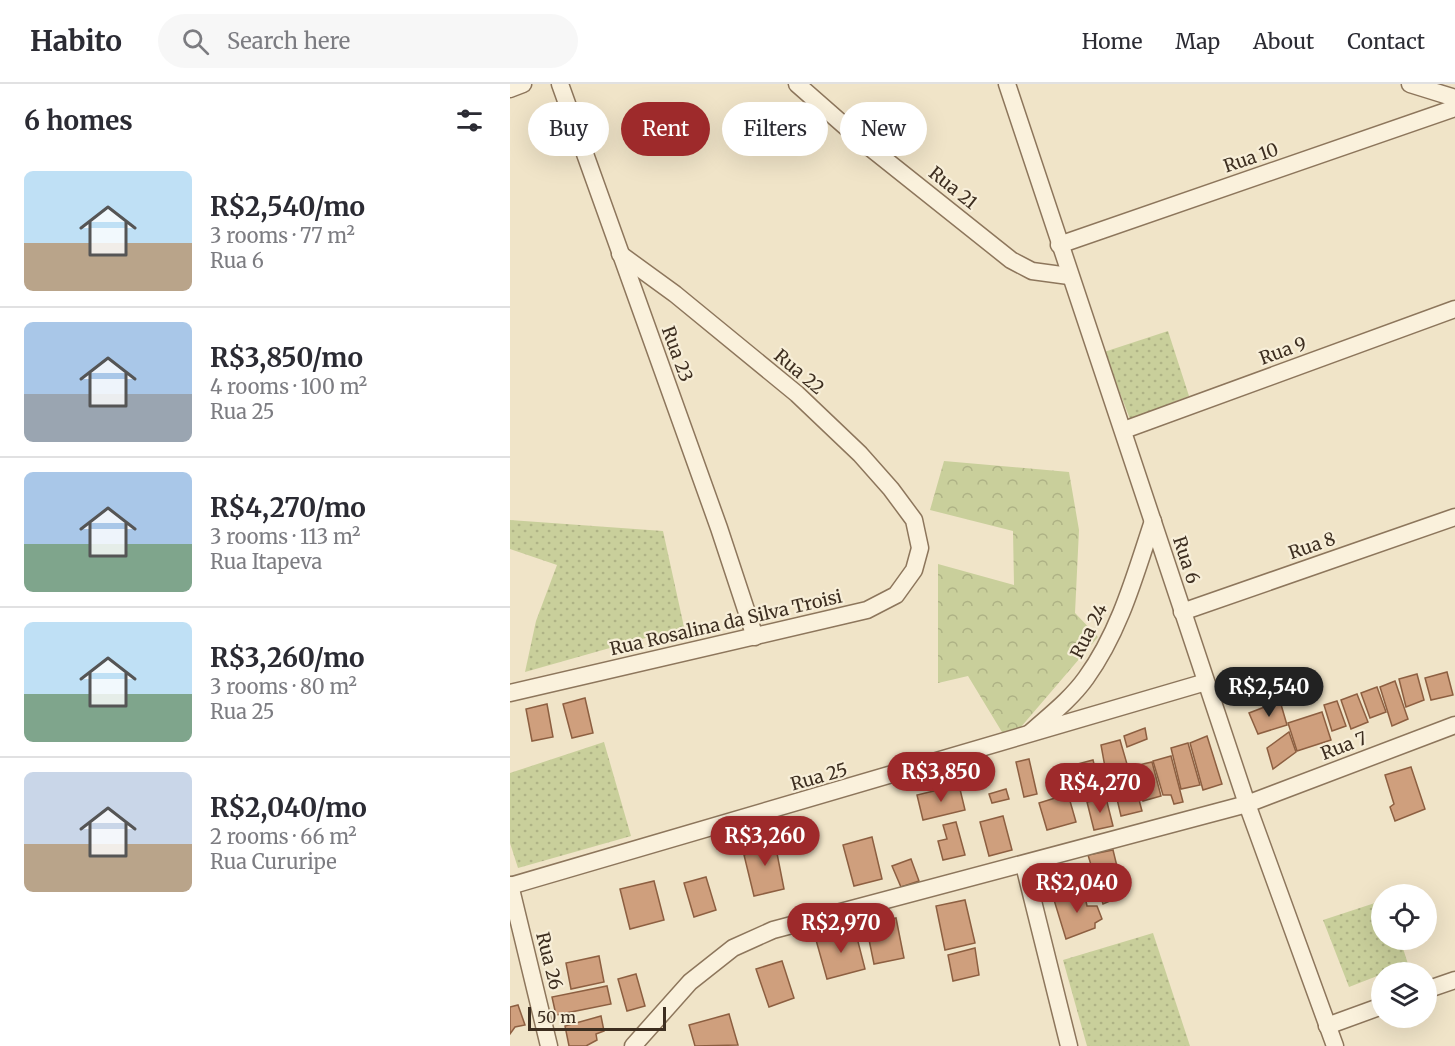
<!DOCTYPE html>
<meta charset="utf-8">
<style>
:root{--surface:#fff;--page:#f7f7f7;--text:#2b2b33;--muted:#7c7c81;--line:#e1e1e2;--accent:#9e2a2b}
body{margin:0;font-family:Merriweather,serif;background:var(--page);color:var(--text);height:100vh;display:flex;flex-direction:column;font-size:22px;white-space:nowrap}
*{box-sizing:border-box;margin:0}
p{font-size:20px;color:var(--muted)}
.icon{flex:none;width:33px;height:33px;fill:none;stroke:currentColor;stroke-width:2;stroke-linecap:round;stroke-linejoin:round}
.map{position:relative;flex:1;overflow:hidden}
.drawer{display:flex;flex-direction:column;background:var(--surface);width:510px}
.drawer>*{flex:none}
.top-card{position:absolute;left:18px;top:18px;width:570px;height:54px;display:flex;gap:12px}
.buttons{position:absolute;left:861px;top:800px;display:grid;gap:12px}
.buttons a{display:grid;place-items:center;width:66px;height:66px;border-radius:50%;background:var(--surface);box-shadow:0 6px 24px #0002;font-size:30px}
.scale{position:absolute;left:18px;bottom:15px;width:138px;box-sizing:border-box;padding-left:6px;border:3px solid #3d2e20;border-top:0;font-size:16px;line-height:21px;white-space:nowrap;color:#3d2e20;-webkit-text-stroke:4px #f7eed8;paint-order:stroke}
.price{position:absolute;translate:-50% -51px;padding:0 14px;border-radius:21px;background:var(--accent);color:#fff;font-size:20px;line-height:39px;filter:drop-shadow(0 2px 3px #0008)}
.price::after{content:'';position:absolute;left:50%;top:36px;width:18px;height:14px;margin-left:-9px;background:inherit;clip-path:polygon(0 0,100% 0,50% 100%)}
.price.current{background:#222;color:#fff}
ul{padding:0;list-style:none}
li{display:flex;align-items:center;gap:18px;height:150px;padding:0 24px}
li+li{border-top:2px solid var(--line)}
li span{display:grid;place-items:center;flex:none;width:168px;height:120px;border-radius:9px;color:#555}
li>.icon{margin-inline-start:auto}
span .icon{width:72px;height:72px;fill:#fffc;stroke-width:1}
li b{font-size:26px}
h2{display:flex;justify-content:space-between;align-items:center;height:72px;padding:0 24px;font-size:26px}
.chip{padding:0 21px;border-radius:27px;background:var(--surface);box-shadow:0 6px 24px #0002;font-size:21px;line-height:54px}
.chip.current{background:var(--accent);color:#fff}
header{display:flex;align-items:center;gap:36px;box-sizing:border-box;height:84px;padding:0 30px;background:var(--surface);border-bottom:2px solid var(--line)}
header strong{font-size:28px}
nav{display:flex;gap:33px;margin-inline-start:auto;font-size:21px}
.search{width:420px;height:54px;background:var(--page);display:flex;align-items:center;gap:15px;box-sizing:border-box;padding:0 21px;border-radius:33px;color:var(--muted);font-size:22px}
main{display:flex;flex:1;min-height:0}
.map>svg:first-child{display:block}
.green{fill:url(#green-dots)}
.forest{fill:url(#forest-crowns)}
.building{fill:#cf9f7d;stroke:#8d5f41;stroke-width:1.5}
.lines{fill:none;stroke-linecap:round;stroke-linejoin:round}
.minor-casing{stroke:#8d765c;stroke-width:19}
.minor{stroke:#faf1dc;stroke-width:16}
.labels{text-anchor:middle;stroke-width:4.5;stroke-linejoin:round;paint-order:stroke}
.street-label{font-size:18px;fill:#3d2e20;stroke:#f7eed8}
</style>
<header>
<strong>Habito</strong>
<div class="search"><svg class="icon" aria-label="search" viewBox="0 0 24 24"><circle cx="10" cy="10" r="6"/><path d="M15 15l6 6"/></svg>Search here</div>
<nav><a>Home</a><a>Map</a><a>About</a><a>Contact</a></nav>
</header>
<main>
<section class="drawer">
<h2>6 homes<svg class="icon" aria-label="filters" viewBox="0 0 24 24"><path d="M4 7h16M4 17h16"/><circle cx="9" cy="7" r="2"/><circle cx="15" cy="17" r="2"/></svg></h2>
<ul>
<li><span style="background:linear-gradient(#bfe0f5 60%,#b9a48a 0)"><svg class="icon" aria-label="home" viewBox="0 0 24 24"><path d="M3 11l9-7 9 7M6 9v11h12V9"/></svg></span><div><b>R$2,540/mo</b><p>3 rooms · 77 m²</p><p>Rua 6</p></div></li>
<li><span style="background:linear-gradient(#a9c7e8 60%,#9aa5b1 0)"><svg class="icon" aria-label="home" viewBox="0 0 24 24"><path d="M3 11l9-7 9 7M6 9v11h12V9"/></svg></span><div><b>R$3,850/mo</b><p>4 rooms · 100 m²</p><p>Rua 25</p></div></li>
<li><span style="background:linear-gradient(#a9c7e8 60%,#7fa58c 0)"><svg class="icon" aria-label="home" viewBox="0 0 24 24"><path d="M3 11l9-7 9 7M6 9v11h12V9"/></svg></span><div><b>R$4,270/mo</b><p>3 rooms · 113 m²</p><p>Rua Itapeva</p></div></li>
<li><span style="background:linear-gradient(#bfe0f5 60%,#7fa58c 0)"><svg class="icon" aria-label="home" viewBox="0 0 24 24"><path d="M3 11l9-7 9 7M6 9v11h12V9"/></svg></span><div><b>R$3,260/mo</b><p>3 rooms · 80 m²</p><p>Rua 25</p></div></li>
<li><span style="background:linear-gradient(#c9d6e8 60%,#b9a48a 0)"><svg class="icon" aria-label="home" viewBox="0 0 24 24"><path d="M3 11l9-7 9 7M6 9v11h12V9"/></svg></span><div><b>R$2,040/mo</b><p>2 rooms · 66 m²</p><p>Rua Cururipe</p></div></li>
</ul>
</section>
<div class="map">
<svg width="945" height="962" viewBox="0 0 945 962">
<defs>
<pattern id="green-dots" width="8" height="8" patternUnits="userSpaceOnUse" patternTransform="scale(1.5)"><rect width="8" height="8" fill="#c9cf9b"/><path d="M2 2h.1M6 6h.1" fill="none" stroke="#aeb285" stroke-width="1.8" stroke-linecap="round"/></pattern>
<pattern id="forest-crowns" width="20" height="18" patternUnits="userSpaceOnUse" patternTransform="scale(1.5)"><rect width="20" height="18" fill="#c9cf9b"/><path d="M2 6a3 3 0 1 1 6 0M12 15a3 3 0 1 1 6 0" fill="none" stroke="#aeb285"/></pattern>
</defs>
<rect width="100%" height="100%" fill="#f0e4c8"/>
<!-- green -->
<g class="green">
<path d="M658,247l21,65 -59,23 -26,-67z"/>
<path d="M0,436l153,11 21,96 -159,45 11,-51 21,-56 -47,-16z"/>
<path d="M94,658l27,94 -113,32 -8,-25v-70z"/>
<path d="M871,817l1,38h18l8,25 -59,23 -26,-67z"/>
<path d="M643,849l37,113h-103l-24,-86z"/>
</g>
<!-- forest -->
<path class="forest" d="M434,377l125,11 10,58 -4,83 23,24 -90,105 -40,-66 -30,7v-119l76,21 -1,-54 -83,-21z"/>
<!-- building -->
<g class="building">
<path d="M937,588l6,23 -22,5 -6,-22z"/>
<path d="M907,590l7,26 -18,7 -7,-28z"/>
<path d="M885,597l13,38 -16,7 -12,-39z"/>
<path d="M867,603l9,25 -16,6 -9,-25z"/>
<path d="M847,610l11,28 -17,7 -10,-29z"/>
<path d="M75,614l8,35 -21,5 -9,-34z"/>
<path d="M770,617l7,24 -29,9 -9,-21z"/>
<path d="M827,617l9,25 -14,5 -8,-26z"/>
<path d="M37,620l6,33 -21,4 -6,-32z"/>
<path d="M812,628l9,28 -34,11 -9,-28z"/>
<path d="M635,644l2,11 -20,8 -3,-11z"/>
<path d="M779,648l7,20 -23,17 -6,-21z"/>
<path d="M697,652l15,48 -19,6 -13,-47z"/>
<path d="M610,656l9,31 -22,7 -6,-33z"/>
<path d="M678,659l12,42 -19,4 -10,-41z"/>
<path d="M661,672l12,46 -9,2 -3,-9h-8l-10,-34z"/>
<path d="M519,675l8,35 -13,3 -8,-35z"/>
<path d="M583,676l8,31 -22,7 -9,-32z"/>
<path d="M642,678l9,34 -18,5 -9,-35z"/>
<path d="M901,683l14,42 -30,12 -5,-14 4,-3 -9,-29z"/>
<path d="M623,693l9,34 -21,5 -8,-34z"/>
<path d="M449,701l6,25 -42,10 -6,-25z"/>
<path d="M496,705l3,10 -17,4 -3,-9z"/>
<path d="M558,710l8,28 -29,8 -8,-27z"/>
<path d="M596,714l7,28 -19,4 -7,-28z"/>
<path d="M493,732l9,34 -23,6 -9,-34z"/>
<path d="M446,738l9,33 -22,5 -5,-19 9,-2 -4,-14z"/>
<path d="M263,749l11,56 -30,7 -10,-41 14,-5 -2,-11z"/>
<path d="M362,753l10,42 -28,7 -11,-41z"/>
<path d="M603,766l11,45 -21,9 -15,-49z"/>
<path d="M401,775l8,22 -18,6 -9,-21z"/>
<path d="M196,793l10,33 -22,7 -10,-34z"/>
<path d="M144,797l10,39 -34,9 -10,-40z"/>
<path d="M573,803l4,19h10l5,13 -7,4v5l-29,11 -12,-39z"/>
<path d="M455,816l10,43 -30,7 -9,-44z"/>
<path d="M386,834l8,40 -30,6 -8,-39z"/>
<path d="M345,846l10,39 -38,10 -11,-39z"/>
<path d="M465,864l4,27 -26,6 -5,-26z"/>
<path d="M89,872l5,26 -33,7 -5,-26z"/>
<path d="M272,877l12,37 -25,9 -13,-38z"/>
<path d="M126,890l9,32 -18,5 -9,-32z"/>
<path d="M97,902l4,18 -55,11 -4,-18z"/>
<path d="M8,921l7,20 -10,2 -5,7v-27z"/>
<path d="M219,930l9,31 -43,1 -6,-21z"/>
<path d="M91,932l3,15 -8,3 1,6 -11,6h-17l-4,-20z"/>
</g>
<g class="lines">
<!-- minor casing -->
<g class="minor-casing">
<g id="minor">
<path d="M50,0l159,444 36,109"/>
<path d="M287,0l66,58 148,118 21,11 37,5"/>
<path d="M497,0l240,720 88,242"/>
<path d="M900,0l45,14"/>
<path d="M0,5l13,-5"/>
<path d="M549,161l396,-137"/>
<path d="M614,346l331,-121"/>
<path d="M672,528l273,-95"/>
<path d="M0,609l357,-83 29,-15 18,-25 6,-22 -6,-28 -23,-31 -31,-35 -63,-60 -122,-100 -55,-40"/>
<path d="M520,649c19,-17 41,-34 56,-55 34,-47 49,-103 67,-157"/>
<path d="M514,781l45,181"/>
<path d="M0,801l39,161"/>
<path d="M0,802l696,-204"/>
<path d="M916,906l29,-10"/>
<path d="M817,942l55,-20"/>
<path d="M123,962l57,-64 43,-34 40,-18 474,-126 208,-79"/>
</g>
</g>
<!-- minor -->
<use href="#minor" class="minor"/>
</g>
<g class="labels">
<!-- street labels -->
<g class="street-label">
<text transform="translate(741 74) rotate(-19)" y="6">Rua 10</text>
<text transform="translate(443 104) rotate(39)" y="6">Rua 21</text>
<text transform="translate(773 267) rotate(-20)" y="6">Rua 9</text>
<text transform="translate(167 270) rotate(70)" y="6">Rua 23</text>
<text transform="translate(289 288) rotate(40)" y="6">Rua 22</text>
<text transform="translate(802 462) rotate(-19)" y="6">Rua 8</text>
<text transform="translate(676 476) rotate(72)" y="6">Rua 6</text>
<text transform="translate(216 539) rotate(-13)" y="6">Rua Rosalina da Silva Troisi</text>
<text transform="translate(579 547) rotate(-63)" y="6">Rua 24</text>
<text transform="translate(834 662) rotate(-21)" y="6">Rua 7</text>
<text transform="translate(309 693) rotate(-16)" y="6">Rua 25</text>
<text transform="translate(39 877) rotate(76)" y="6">Rua 26</text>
</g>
</g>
</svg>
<div class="buttons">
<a><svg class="icon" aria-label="locate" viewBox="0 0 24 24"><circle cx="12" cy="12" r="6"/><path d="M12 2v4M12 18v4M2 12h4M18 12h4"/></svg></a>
<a><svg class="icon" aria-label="layers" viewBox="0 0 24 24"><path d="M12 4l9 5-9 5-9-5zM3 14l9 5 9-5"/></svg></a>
</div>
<div class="scale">50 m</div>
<b class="price current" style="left:759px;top:634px">R$2,540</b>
<b class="price" style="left:431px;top:719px">R$3,850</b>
<b class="price" style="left:590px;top:730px">R$4,270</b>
<b class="price" style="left:255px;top:783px">R$3,260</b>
<b class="price" style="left:567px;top:830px">R$2,040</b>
<b class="price" style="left:331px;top:870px">R$2,970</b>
<div class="top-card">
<a class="chip">Buy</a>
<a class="chip current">Rent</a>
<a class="chip">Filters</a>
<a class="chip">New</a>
</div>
</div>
</main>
